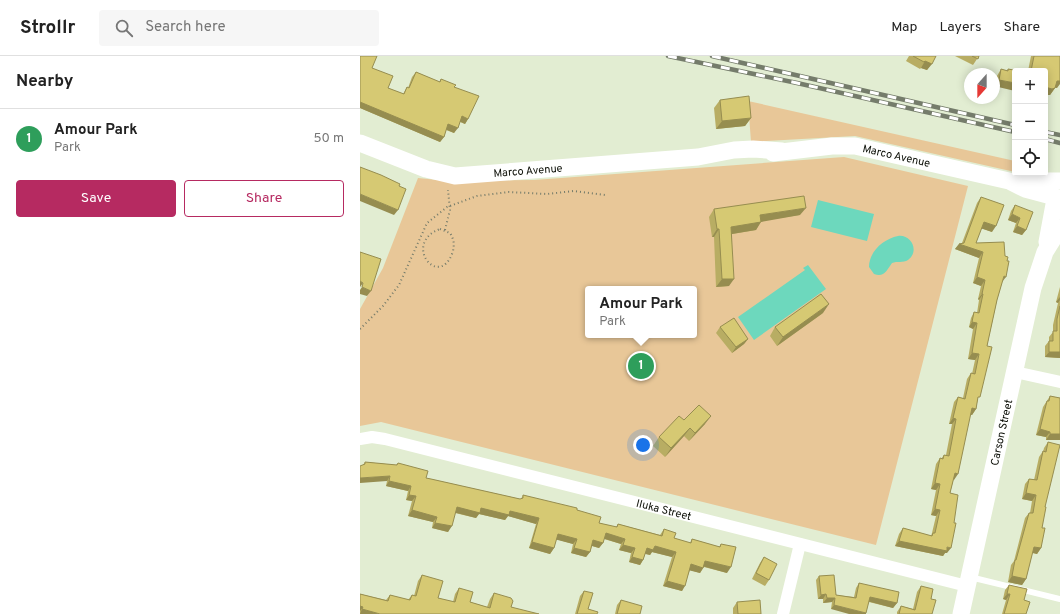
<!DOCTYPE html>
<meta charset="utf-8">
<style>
body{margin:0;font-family:Overpass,sans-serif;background:#f6f6f6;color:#222}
.controls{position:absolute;right:12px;top:12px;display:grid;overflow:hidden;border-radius:4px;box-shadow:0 2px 10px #0003}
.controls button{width:36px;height:36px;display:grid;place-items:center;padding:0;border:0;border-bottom:1px solid #e0e0e0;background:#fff;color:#222;font:20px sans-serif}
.compass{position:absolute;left:604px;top:12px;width:36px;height:36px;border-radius:50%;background:#fff;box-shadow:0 2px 10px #0003;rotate:201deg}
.you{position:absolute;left:283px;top:389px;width:14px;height:14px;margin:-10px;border:3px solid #fff;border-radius:50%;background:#1a73e8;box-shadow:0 0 0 6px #1a73e833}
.badge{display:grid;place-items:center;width:26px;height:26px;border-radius:50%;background:#b62a61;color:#fff;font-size:13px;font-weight:700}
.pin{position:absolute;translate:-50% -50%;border:2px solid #fff;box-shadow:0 1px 4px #0006}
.popup{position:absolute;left:225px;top:230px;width:112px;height:52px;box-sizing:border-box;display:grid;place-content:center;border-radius:4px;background:#fff;filter:drop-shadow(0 1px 3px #0005);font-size:13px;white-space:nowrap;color:#767676}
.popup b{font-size:15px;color:#222}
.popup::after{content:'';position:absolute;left:50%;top:100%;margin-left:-8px;border:8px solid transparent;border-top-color:#fff}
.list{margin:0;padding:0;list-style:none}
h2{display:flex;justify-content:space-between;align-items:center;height:52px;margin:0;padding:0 16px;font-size:17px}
h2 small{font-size:13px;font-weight:400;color:#767676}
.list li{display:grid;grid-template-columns:26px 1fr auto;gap:12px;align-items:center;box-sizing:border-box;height:60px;padding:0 16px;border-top:1px solid #e0e0e0}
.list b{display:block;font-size:15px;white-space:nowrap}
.list p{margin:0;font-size:13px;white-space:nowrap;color:#767676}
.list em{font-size:13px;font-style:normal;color:#767676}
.actions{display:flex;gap:8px;padding:12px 16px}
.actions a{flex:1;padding:9px 0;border:1px solid #b62a61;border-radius:4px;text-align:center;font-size:14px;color:#b62a61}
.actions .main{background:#b62a61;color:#fff}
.icon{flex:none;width:22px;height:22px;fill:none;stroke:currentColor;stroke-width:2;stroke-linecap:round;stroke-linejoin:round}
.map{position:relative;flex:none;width:700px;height:558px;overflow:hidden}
header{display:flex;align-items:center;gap:24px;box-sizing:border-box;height:56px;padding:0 20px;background:#fff;border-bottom:1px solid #e0e0e0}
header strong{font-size:19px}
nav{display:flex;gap:22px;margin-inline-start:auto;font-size:14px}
.search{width:280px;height:36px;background:#f6f6f6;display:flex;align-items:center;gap:10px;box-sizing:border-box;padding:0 14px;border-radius:4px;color:#767676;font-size:15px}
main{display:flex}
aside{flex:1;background:#fff}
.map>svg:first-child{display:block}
.green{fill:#e8c798;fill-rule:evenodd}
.water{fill:#6dd8bd}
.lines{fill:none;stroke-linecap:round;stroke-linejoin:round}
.path{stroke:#747b6a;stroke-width:2;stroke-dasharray:1 3;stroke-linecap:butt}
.lane{stroke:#fff;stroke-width:6}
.street{stroke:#fff;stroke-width:12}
.secondary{stroke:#fff;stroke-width:17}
.rail-casing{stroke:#757c6b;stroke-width:4.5}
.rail{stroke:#fff;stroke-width:3;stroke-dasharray:9;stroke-linecap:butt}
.wall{fill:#b8ad63}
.shaded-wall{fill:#968d50}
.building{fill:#d6c973;stroke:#968d50}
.labels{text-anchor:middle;stroke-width:4;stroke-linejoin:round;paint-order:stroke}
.street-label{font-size:11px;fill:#0a0d05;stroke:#fff}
</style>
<header>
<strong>Strollr</strong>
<div class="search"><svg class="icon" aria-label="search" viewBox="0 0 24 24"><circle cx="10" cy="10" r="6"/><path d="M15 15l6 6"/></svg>Search here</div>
<nav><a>Map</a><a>Layers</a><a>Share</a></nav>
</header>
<main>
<aside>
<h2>Nearby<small></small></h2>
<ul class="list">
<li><span class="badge" style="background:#2e9e5b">1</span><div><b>Amour Park</b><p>Park</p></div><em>50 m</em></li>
</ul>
<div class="actions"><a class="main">Save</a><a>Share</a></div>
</aside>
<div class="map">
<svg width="700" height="558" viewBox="0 0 700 558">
<rect width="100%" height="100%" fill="#e2edd2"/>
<path class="green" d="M388,45L655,105V116L495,80L391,86Z
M484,101L608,130L516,489L21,366L0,370V253L23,212L58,122L88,125L174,124ZM228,233H334V279H228Z"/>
<path class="water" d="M458,144L514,158L507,185L451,171Z
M538,180C551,178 560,195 548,204C543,207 537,205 532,207C527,214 524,222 514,218L509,211C509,196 523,183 538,180Z
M448,209L466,233L394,284L378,261L445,214L443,212Z"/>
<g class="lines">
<path class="path" d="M80,173L90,177C94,183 95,190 92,198C78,233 42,187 80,173Z
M85,174L90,154L88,134
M0,273L23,250L39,229L67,167L87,151L117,140L149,136L187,138L214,135L245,139"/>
<path class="lane" d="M610,521L700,543"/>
<g class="street">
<path d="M655,316L700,326"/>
<path id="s1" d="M0,383L12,381L25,383L607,530"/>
<path d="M423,558L440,488"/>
</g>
<g class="secondary">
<path id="s2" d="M0,87L66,113L95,120L338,101L374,94L393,93L422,95"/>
<path id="s3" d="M413,97L472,90H495L649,125L665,133L695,141"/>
<path d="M662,125H700"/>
<path d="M687,186L695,143"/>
<path id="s4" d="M601,558L673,232L685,196L700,172"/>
</g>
<defs>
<path id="rail" d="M308,0L437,27L655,76
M352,0L655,69
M685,76L700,79
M685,83L700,87"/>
</defs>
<use href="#rail" class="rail-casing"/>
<use href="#rail" class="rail"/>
</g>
<path class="wall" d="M0,0L12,12L28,32L43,38L47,31L48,32L52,21L56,16L79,26L81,23L94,31L108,63L105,68L100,66L94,77L86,74L84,81L80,86L0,52Z
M549,0H576L567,14L561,12L560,13L546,5Z
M595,0H619L613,9Z
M671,0H700L697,32H695L690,39H685V15H668Z
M641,13L647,15L648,13L659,15L634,30L637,20Z
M360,44L391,62L385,70L356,73L354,52Z
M621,141L632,176L621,172L616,187L642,226L637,244L627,290L616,353L612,359L610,358L590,437L587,497H585L583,500L535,490L539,478L543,472L571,480L572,477L576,460L571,459L576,434L571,433L576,408L580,402L581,403L584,399H586L592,368H589L594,346L598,341L603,342L607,323L611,317L612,318L615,304L608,303L613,273L609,271L611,262L614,256L617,257L619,244L618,243L621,230L613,227L619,202L595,193L599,188L602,187L617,147Z
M655,149L666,174L662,179L653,176L656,167L648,164L651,155Z
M354,153L440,159L401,165L396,174L372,178L369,230L356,231L354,181H352L349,161Z
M700,231V302L685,301V290L689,285V281L693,276V269L698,247L696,246Z
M463,257L417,290L410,280L415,271Z
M360,271L388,283L384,288L372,297L356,277Z
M690,340L700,342V384H686V381L676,379L683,351Z
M324,364L345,368L329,385L324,380L305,401L293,390L299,381Z
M688,386L685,451L682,472L681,492L677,498L672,497L666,523L662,529L648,526L651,509L654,505L665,462L669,457H670L672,445L662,443L665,428L669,423L674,424L679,401L683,395V396L684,392Z
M5,406L36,409L38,407L66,422L160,443H161L163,439L217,454L239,467L256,471L258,468L300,479L304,473L314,482L330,487L332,483L359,491L361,488L367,517L344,511L340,517L330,514L322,535L303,530L312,501L292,496L290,499L285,498L283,504L280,509L269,506L271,497L259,494L261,488L244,483L243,487L239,492L232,490L230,496L226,501L211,497L213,488L196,483L194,492L190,498L169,492L176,468L148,460L145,464L119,458L116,462L95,457L88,476L72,472L73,466L48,460L52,445L46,444L48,435L26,430L27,425L3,409Z
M404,501L409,524L405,530L392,523L400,507Z
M62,519L78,542L93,546L95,538L99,532L110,546L127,551L130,543L134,537L151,551L0,558V538L26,544L30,539L48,544L52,539L54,540L58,525Z
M459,520L476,539L494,541L496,532L499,527L537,547L533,552L509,546L471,553L472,546L463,547V543H458L456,524Z
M649,529L664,544L666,558H642L646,544L643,543L645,534Z
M561,530L571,543L572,558H537V556L541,550L553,553L557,536Z
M224,535L228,553L237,558H215L220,540Z
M261,544L280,558H255L257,549Z
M377,546L401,558H373V552Z"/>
<path class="shaded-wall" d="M565,5L572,8L567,14L561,12Z
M639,24L655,27V35L634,30Z
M697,25H700V28L697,32L692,31Z
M685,31L695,32L690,39H685Z
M0,46L84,81L80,86L0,52Z
M102,60L108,63L105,68L99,65Z
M391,62L385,70L356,73L362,65Z
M88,68L98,72L94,77L85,73Z
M0,138L38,154L34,159L0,145Z
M446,152L440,159L395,167L400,159Z
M652,158L660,162L656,167L648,164Z
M401,166L396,174L366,179L371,171Z
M624,166L636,170L632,176L620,172Z
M657,170L666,174L662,179L653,176Z
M357,173H359L354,181H352Z
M599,188L623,196L619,202L595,193Z
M644,220L646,221L642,226Z
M617,221L625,224L621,230L613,227Z
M362,223H374L369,230L356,231Z
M0,225L3,227L0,231Z
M2,231L11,235L7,240L0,238V234Z
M622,238H623L619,244L618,243Z
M700,241V244L698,247L696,246Z
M469,248L463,257L417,290L423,281Z
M612,266L617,267L613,273L609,271Z
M388,283L384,288L372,297L376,291Z
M689,296H700V302L685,301Z
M612,297L619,298L615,304L608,303Z
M612,352L616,353L612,359L608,358Z
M351,360L345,368L329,385L335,377Z
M593,362L596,363L592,368H589Z
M330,372L324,380L305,401L311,392Z
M680,373L690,376L686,381L676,379Z
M690,378H700V384H686Z
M595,417L598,418L594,424L591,423Z
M30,420L27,425L0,427V422Z
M29,425L51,430L48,435L26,430Z
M575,427L580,428L576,434L571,433Z
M666,437L676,439L672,445L662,443Z
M49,439L56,440L52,445L46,444Z
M97,451L121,452L150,455L179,462L176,468L148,460L145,464L119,458L116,462L93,456Z
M575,453L580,454L576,460L571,459Z
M52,454L77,461L73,466L48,460Z
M75,467L92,470L88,476L72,472Z
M246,477L265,483L261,488L242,482Z
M198,478L217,483L213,488L194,483Z
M233,484L243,487L239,492L229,489Z
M539,485L591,492L587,497H585L583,500L535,490Z
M172,486L194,492L190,498L169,492Z
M263,489L275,492L271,497L259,494Z
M295,490L316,496L312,501L292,496L290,499L283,497L287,492Z
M674,491L681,492L677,498L670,496Z
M214,492L230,496L226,501L211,497Z
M272,501L283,504L280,509L269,506Z
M345,505L371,511L367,517L342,510Z
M331,508L343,512L340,517L328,514Z
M652,520L666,523L662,529L648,526Z
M307,525L325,530L322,535L303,530Z
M466,538L463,543H458L461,539Z
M647,538H650L646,544L643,543Z
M510,541L537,547L533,552L507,545Z
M467,542H475L472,546L463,547Z
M474,549L506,557V558H489L471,553Z
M0,550L3,551L0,555Z
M2,553L20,558H0Z"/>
<path class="building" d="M0,0H17L12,12L33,20L28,32L44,38L47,31L49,32L56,16L80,26L81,23L96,29L94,31L119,40L108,63L102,60L98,72L88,68L84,81L0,46Z
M553,0H576L572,8L565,5L564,6Z
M612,0H619L618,3Z
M674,0H700V25H697L695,32L692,33L685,31V15H671Z
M641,13L648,15V13L659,15H655V27L639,24Z
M389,40L391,62L362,65L360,44Z
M0,111L21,119L40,128L39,130L46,133L38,154L0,138Z
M444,140L446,152L400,159L401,166L371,171L374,223H362L359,173H357L354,153Z
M621,141L644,149L636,170L624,166L616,187L644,186L645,200L648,201L647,205H649L646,221L644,220L637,244L627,290L632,291L620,341H618L616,353L612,352L598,418L595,417L590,437L598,439L594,467H596L591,492L587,491V495L539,485L543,472L572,480L573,477H575L580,454L575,453L580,428L575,427L580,402L583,403L584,399L589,400L596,363L593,362L598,341L605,343L611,317L615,318L619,298L612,297L617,267L612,266L614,256L619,257L623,238H622L625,224L617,221L623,196L599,188L604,187Z
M655,149L673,156L666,174L657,170L660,162L652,158Z
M0,196L21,203L11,235L2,231L3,227L0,225Z
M461,238L469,248L423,281L415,271Z
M700,250V296H689V285H693V275H697V263Z
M374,262L388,283L376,291L360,271Z
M690,340L700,342V378H690V376L680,373L687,345H689Z
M339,349L351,360L335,377L330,372L311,392L299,381L319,360L324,364Z
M688,386L700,389L685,451H686L682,472H685L681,492L674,491L666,523L652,520L655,504H656L669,457H673L676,439L666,437L669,423L677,424L683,395L686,396Z
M5,406L37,409L38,407L68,415L66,422L71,423L160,443L163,442V439L217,452V454L241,461L239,467L257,471L258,468L302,480L304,473L316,477L314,482L331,487L332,483L360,491L361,488L376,491L371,511L345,505L343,512L331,508L325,530L307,525L316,496L295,490L293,494L287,492L283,504L272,501L275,492L263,489L265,483L246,477L243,487L233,484L230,496L214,492L217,483L198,478L194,492L172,486L179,462L150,455L149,459L121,452L120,457L97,451L92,470L75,467L77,461L52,454L56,440L49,439L51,430L29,425L30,420L0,422V410L5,408Z
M404,501L417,508L409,524L396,517Z
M62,519L83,525L78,542L95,546L99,532L113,536L110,546L130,552L134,537L151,542L153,545L151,551L179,558H20L2,553L3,551L0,550V538L28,545L30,539L50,544L52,539L56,540Z
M474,519L476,539L496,542L499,527L539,536L537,547L510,541L506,557L474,549L475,542H467L466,538L461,539L459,520Z
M649,529L667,533L664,544L670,546L666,558H644L650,538H647Z
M561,530L573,533L571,543L576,544L572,558H539L541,550L555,554Z
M224,535L233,537L228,553L238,556L237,558H217Z
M261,544L282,550L280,558H257Z
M400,544L401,558H378L377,546Z"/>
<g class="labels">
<g class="street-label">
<text dy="4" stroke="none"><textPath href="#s3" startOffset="125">Marco Avenue</textPath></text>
<text dy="4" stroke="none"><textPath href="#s2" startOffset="174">Marco Avenue</textPath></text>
<text dy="4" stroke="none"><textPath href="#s4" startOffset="186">Carson Street</textPath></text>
<text dy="4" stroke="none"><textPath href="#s1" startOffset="313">Iluka Street</textPath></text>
</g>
</g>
</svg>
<div class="controls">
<button>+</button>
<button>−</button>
<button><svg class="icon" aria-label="locate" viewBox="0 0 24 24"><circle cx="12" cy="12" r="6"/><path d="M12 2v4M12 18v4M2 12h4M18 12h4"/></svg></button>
</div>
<svg class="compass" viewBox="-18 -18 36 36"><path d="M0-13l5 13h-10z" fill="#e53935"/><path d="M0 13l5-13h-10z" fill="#767676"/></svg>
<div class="you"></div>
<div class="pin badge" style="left:281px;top:310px;background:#2e9e5b">1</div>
<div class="popup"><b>Amour Park</b>Park</div>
</div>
</main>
